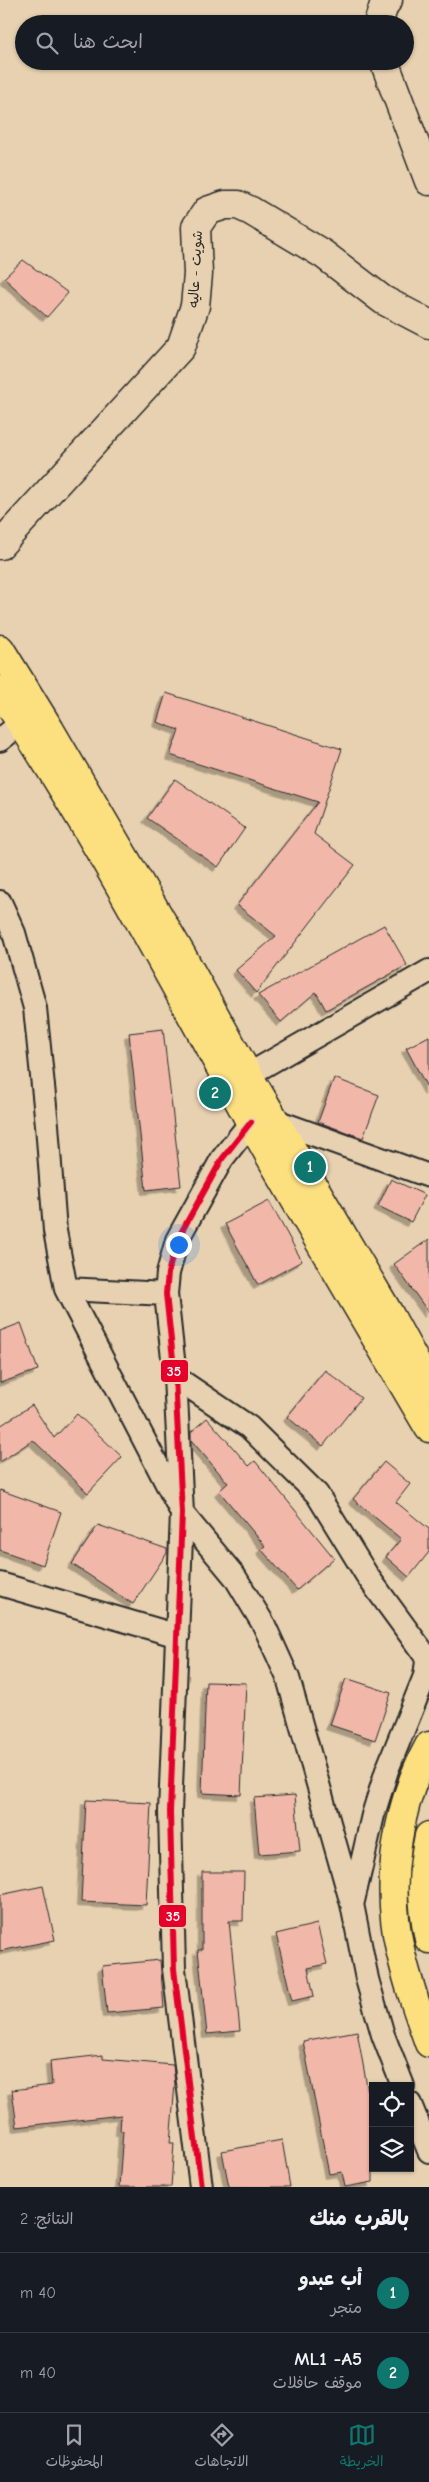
<!DOCTYPE html>
<html lang="ar">
<meta charset="utf-8">
<style>
body{margin:0;font-family:"Comic Neue","Playpen Sans Arabic",sans-serif;background:#20242c;color:#f1f3f6;direction:rtl}
.controls{position:absolute;right:15px;bottom:15px;display:grid;overflow:hidden;border-radius:0px;box-shadow:0 1px 4px #0004}
.controls button{width:45px;height:45px;display:grid;place-items:center;padding:0;border:0;border-bottom:1px solid #363941;background:#171b24;color:#f1f3f6;font:25px sans-serif}
.you{position:absolute;left:178px;top:1244px;width:18px;height:18px;margin:-12px;border:4px solid #fff;border-radius:50%;background:#1a73e8;box-shadow:0 0 0 8px #1a73e833}
.badge{display:grid;place-items:center;width:32px;height:32px;border-radius:50%;background:#0f766e;color:#fff;font-size:16px;font-weight:700}
.pin{position:absolute;translate:-50% -50%;border:2px solid #fff;box-shadow:0 1px 5px #0006}
.list{margin:0;padding:0;list-style:none}
h2{display:flex;justify-content:space-between;align-items:center;height:65px;margin:0;padding:0 20px;font-size:21px}
h2 small{font-size:16px;font-weight:400;color:#9ea1a6}
.list li{display:grid;grid-template-columns:32px 1fr auto;gap:15px;align-items:center;box-sizing:border-box;height:80px;padding:0 20px;border-top:1px solid #363941}
.list b{display:block;font-size:19px;white-space:nowrap}
.list p{margin:0;font-size:16px;white-space:nowrap;color:#9ea1a6}
.list em{font-size:16px;font-style:normal;color:#9ea1a6}
.icon{flex:none;width:28px;height:28px;fill:none;stroke:currentColor;stroke-width:2;stroke-linecap:round;stroke-linejoin:round}
.map{position:relative;flex:none;width:429px;height:2187px;overflow:hidden;direction:ltr}
.search{position:absolute;background:#171b24;box-shadow:0 1px 4px #0004;left:15px;right:15px;top:15px;height:55px;display:flex;align-items:center;gap:12px;box-sizing:border-box;padding:0 18px;border-radius:28px;color:#9ea1a6;font-size:19px}
.sheet{height:225px;background:#171b24}
nav{display:flex;justify-content:space-around;align-items:center;box-sizing:border-box;height:70px;border-top:1px solid #363941;background:#171b24;font-size:14px;color:#9ea1a6}
nav a{display:grid;justify-items:center;gap:2px}
nav .on{color:#0f766e}
.map>svg:first-child{display:block}
.building{fill:#f1b8aa;stroke:#2b2b2b;filter:url(#shadow)}
.lines{fill:none;stroke-linecap:round;stroke-linejoin:round}
.minor-casing{stroke:#2b2b2b;stroke-width:26}
.tertiary-casing{stroke:#2b2b2b;stroke-width:31}
.motorway-casing{stroke:#2b2b2b;stroke-width:31}
.minor{stroke:#e7d1b0;stroke-width:22}
.tertiary{stroke:#e7d1b0;stroke-width:28}
.motorway{stroke:#fce080;stroke-width:28}
.bus-1-casing{stroke:#e7d1b0;stroke-width:10}
.bus-1{stroke:#e4002b;stroke-width:6}
.labels{text-anchor:middle;stroke-width:5;stroke-linejoin:round;paint-order:stroke}
.street-label{font-size:14px;fill:#2b2b2b;stroke:#e7d1b0}
.line-badge{stroke:#e7d1b0;stroke-width:2}
.badge-label{font-size:14px;text-anchor:middle;font-weight:bold;fill:#fff}
</style>
<div class="map">
<svg width="429" height="2187" viewBox="0 0 429 2187">
<defs>
<filter id="shadow"><feDropShadow dx="-4.5" dy="4.5" stdDeviation="0" flood-color="#0004"/></filter>
</defs>
<rect width="100%" height="100%" fill="#e7d1b0"/>
<filter id="ink" filterUnits="userSpaceOnUse"><feTurbulence type="fractalNoise" baseFrequency=".02" numOctaves="2"/><feDisplacementMap in="SourceGraphic" scale="10" xChannelSelector="R" yChannelSelector="G"/><feConvolveMatrix kernelMatrix="1 2 1 2 8 2 1 2 1" color-interpolation-filters="sRGB"/></filter>
<g filter="url(#ink)">
<path class="building" d="M23,260L68,293L47,317L4,278Z
M166,693L342,749L314,834L355,865L256,993L236,970L276,936L237,905L318,802L170,755L179,730L157,722Z
M175,779L245,828L218,867L147,818Z
M384,925L407,965L326,1010L316,992L281,1022L258,995Z
M163,1029L181,1186L146,1190L129,1033Z
M429,1036V1091L406,1048Z
M334,1078L379,1095L363,1138L318,1122Z
M391,1179L425,1195L411,1222L378,1206Z
M269,1201L302,1261L258,1285L225,1224Z
M429,1239V1313L394,1264Z
M21,1323L38,1370L0,1383V1331Z
M325,1370L361,1398L323,1446L287,1417Z
M32,1405L54,1438L77,1414L122,1457L88,1493L33,1440L0,1462V1426Z
M207,1418L249,1466L255,1461L334,1558L297,1590L261,1549L265,1546L219,1491L228,1483L191,1440V1432Z
M384,1462L410,1484L396,1502L429,1529V1552L409,1577L386,1557L401,1539L353,1499Z
M0,1490L61,1512L43,1565L0,1550Z
M98,1525L167,1549V1553L133,1604L72,1564Z
M346,1678L391,1693L375,1740L330,1725Z
M206,1682L246,1683L241,1795L202,1793Z
M295,1795L300,1851L259,1854L254,1798Z
M86,1800L151,1803L146,1905L81,1902Z
M202,1872H244L243,1921H229L240,2031L207,2034L198,1950H202Z
M43,1886L55,1940L0,1951V1895Z
M317,1924L327,1964L308,1968L314,1996L292,2001L276,1934Z
M160,1960L164,2008L107,2013L102,1966Z
M357,2031L373,2120V2182L345,2187L342,2172L329,2174L303,2041Z
M103,2055V2059L173,2065L175,2084L170,2143H174L171,2187H119L123,2131H120L121,2115L17,2127L12,2090L52,2085L50,2061Z
M282,2140L290,2187H229L222,2151Z"/>
<g class="lines">
<defs>
<path id="minor" d="M0,740L21,723
M0,902L14,933L35,1008L47,1125L55,1231L66,1289L182,1513L235,1577L264,1625L288,1678L352,1904L367,1979L383,2035L403,2086
M248,1075L429,971
M276,1121L429,1176
M66,1289L166,1294
M175,1377L249,1427L317,1494L368,1577L425,1655L427,1661L425,1676L387,1770L373,1815L353,1901
M0,1584L178,1636
M410,2104L429,2151
M201,2187L174,1969L170,1812L182,1513L175,1377L166,1294L168,1273L177,1240L222,1159L251,1122"/>
<path id="tertiary" d="M378,24L384,5L388,0
M384,61L429,181
M0,545L181,347L195,306L198,274L196,227L207,211L225,205H238L251,211L323,254L383,300L429,324"/>
<path id="motorway" d="M0,649L50,730L181,954L248,1075L388,1312L429,1387
M0,691C93,828 169,976 250,1121C308,1224 369,1326 429,1428
M429,1746C397,1805 385,1883 400,1949C407,1981 418,2012 429,2043
M429,1836C421,1873 421,1901 429,1939"/>
</defs>
<use href="#minor" class="minor-casing"/>
<use href="#tertiary" class="tertiary-casing"/>
<use href="#motorway" class="motorway-casing"/>
<use href="#minor" class="minor"/>
<use href="#tertiary" class="tertiary"/>
<use href="#motorway" class="motorway"/>
<defs>
<path id="bus-1" d="M201,2187L174,1969L170,1812L182,1513L175,1377L166,1294L168,1273L177,1240L222,1159L251,1122"/>
</defs>
<use href="#bus-1" class="bus-1-casing"/>
<use href="#bus-1" class="bus-1"/>
</g>
</g>
<g class="labels">
<g class="street-label">
<text transform="translate(195 269) rotate(-87)" y="5">شويت - عاليه</text>
</g>
</g>
<g class="line-badge">
<rect x="160" y="1359" width="29" height="24" rx="5" fill="#e4002b"/>
<rect x="158" y="1904" width="29" height="24" rx="5" fill="#e4002b"/>
</g>
<g class="badge-label">
<text x="174" y="1376">35</text>
<text x="173" y="1921">35</text>
</g>
</svg>
<div class="controls">
<button><svg class="icon" aria-label="locate" viewBox="0 0 24 24"><circle cx="12" cy="12" r="6"/><path d="M12 2v4M12 18v4M2 12h4M18 12h4"/></svg></button>
<button><svg class="icon" aria-label="layers" viewBox="0 0 24 24"><path d="M12 4l9 5-9 5-9-5zM3 14l9 5 9-5"/></svg></button>
</div>
<div class="you"></div>
<div class="pin badge" style="left:310px;top:1167px">1</div>
<div class="pin badge" style="left:215px;top:1093px">2</div>
<div class="search"><svg class="icon" aria-label="search" viewBox="0 0 24 24"><circle cx="10" cy="10" r="6"/><path d="M15 15l6 6"/></svg>ابحث هنا</div>
</div>
<section class="sheet">
<h2>بالقرب منك<small>النتائج: 2</small></h2>
<ul class="list">
<li><span class="badge">1</span><div><b>أب عبدو</b><p>متجر</p></div><em>40 m</em></li>
<li><span class="badge">2</span><div><b>ML1 -A5</b><p>موقف حافلات</p></div><em>40 m</em></li>
</ul>
</section>
<nav>
<a class="on"><svg class="icon" aria-label="map" viewBox="0 0 24 24"><path d="M3 6l6-2 6 2 6-2v14l-6 2-6-2-6 2zM9 4v14M15 6v14"/></svg>الخريطة</a>
<a><svg class="icon" aria-label="directions" viewBox="0 0 24 24"><path d="M12 3l9 9-9 9-9-9zM9 14v-3h6M13 9l2 2-2 2"/></svg>الاتجاهات</a>
<a><svg class="icon" aria-label="saved" viewBox="0 0 24 24"><path d="M7 4h10v16l-5-4-5 4z"/></svg>المحفوظات</a>
</nav>
